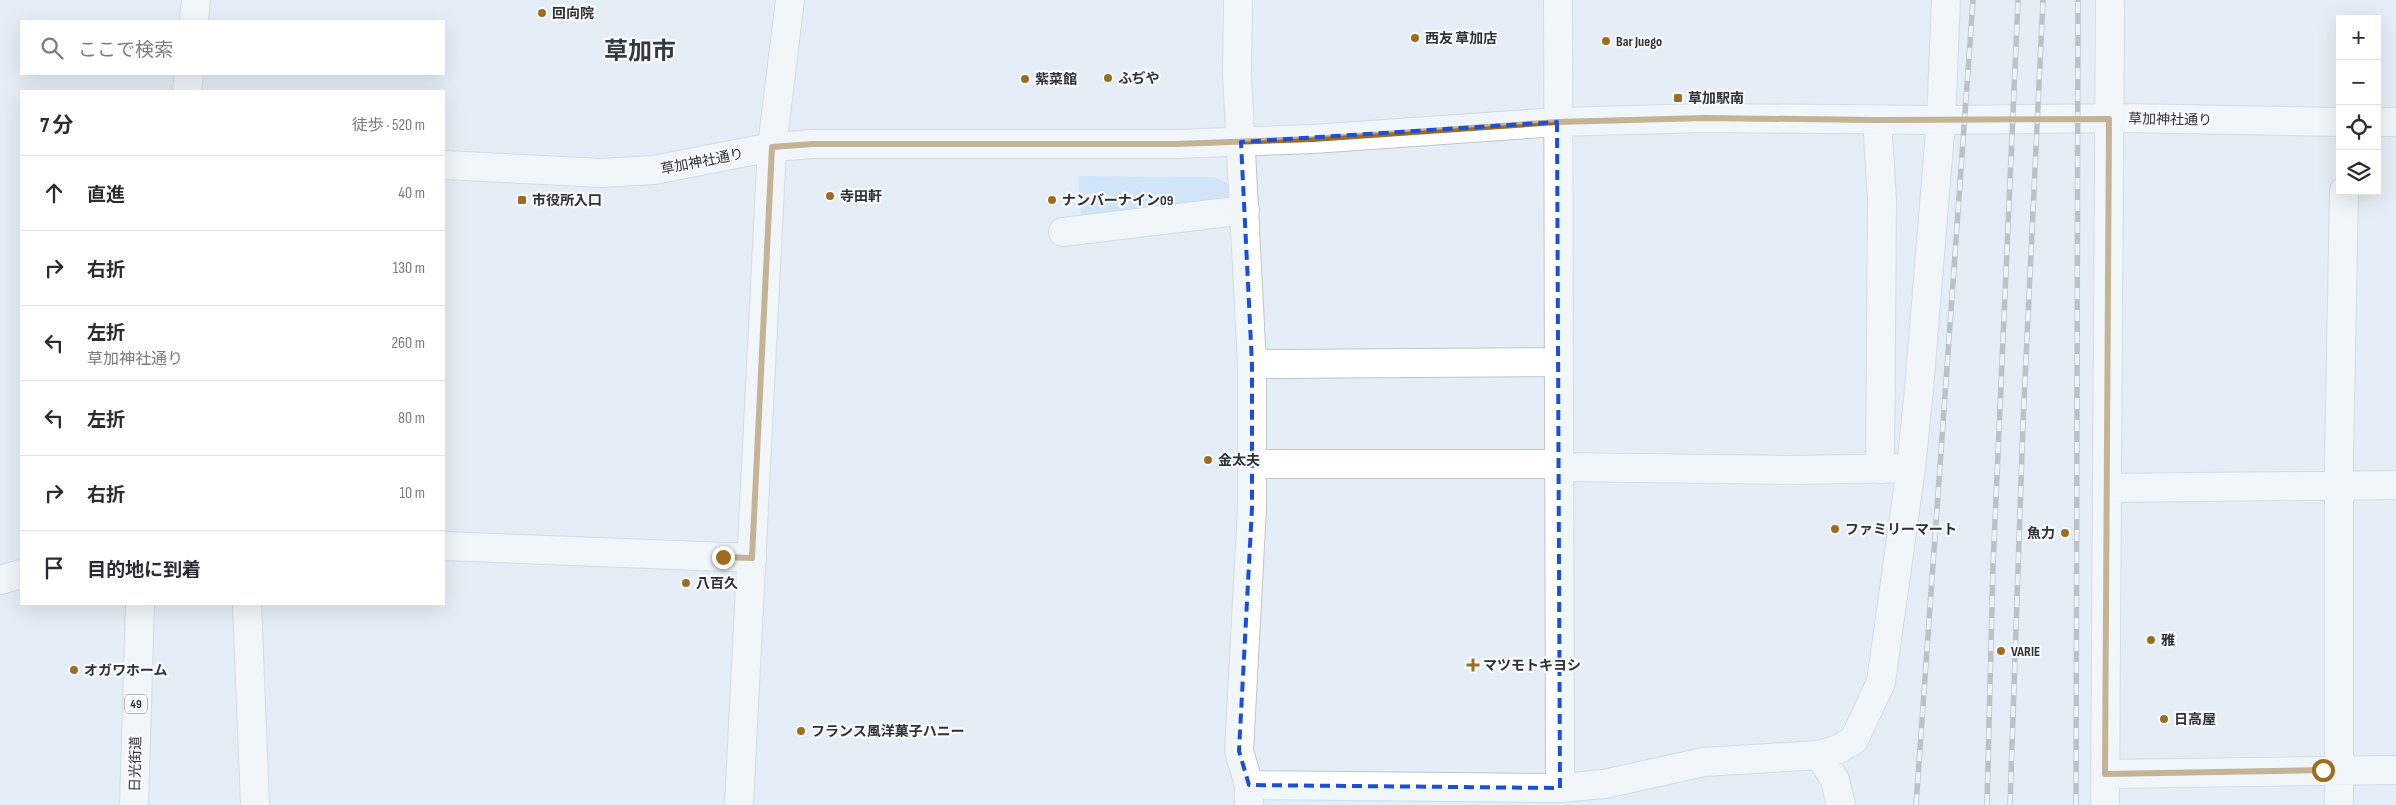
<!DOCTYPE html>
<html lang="ja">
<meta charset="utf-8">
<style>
body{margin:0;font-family:"Sofia Sans Condensed","Noto Sans JP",sans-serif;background:#f7f7f7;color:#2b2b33}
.controls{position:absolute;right:15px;top:15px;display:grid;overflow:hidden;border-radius:0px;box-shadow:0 5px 20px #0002}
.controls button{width:45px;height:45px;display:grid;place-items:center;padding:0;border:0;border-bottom:1px solid #e1e1e2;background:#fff;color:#2b2b33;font:25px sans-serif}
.stop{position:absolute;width:15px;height:15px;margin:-11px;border:4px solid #9d6c20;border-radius:50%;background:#fff}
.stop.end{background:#9d6c20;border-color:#fff;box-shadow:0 1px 5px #0008}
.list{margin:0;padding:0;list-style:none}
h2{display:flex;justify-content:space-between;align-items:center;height:65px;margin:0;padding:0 20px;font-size:21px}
h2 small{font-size:16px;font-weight:400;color:#7c7c81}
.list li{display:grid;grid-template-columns:32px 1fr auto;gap:15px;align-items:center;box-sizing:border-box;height:75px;padding:0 20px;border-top:1px solid #e1e1e2}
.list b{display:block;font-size:19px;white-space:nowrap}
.list p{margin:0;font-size:16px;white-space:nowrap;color:#7c7c81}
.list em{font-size:16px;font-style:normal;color:#7c7c81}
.icon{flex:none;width:28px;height:28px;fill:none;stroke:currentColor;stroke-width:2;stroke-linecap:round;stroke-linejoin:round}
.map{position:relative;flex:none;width:2396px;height:805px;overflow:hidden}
.search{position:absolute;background:#fff;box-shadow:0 5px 20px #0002;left:20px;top:20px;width:425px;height:55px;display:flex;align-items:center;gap:12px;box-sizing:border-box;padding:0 18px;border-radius:0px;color:#7c7c81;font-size:19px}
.panel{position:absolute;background:#fff;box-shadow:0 5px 20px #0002;left:20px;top:90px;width:425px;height:515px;border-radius:0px}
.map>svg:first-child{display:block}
.green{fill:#b7daf9}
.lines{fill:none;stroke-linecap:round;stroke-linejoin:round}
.minor-casing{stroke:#bdc5cd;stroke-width:30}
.major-casing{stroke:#bdc5cd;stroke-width:30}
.minor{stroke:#fff;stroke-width:28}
.major{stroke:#fff;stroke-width:28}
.rail-casing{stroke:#888f94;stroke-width:5.5}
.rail{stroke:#f7fafe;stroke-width:4;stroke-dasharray:11;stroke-linecap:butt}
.route{stroke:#9d6c20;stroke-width:6}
.marked{fill:none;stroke:#1d4ed8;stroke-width:4;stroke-dasharray:10 6;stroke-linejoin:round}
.poi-dot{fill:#9d6c20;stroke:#f7fafe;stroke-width:2}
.labels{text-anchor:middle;stroke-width:4.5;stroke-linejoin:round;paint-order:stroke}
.shield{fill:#f7fafe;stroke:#6a6e71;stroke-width:1}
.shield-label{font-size:12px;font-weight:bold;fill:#2e3235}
.poi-label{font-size:14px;font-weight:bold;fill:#2e3235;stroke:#f7fafe;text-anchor:start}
.street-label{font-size:14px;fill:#2e3235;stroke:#f7fafe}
.town-label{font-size:24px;font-weight:bold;fill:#333a40;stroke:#f7fafe}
</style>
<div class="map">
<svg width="2396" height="805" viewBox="0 0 2396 805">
<rect width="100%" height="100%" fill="#e5eef6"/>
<path class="green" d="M1078,176L1215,177L1230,185L1229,204L1081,220Z"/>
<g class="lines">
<defs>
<path id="minor" d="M1238,0L1237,74L1252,364V508L1239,751L1249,785V805
M1558,0L1560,788
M1877,120L1882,199L1880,469
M2377,122H2396
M444,165L602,173L654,170L772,147L813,144H1175L1313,139L1557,122L1704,118L1941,120L2123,118L2340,122
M1063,232L1245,210
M1252,364L1558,362
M1252,464H1559
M1559,467L1790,470L1911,468
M2107,488L2396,485
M444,546L752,558
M0,580L21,574
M247,604L255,805
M1819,755L1839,749L1854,740L1881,682L1911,468L1919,389L1941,120L1946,0
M2105,774L2396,770
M1249,785L1560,788L1604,784L1704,762L1819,755L1835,780L1841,805
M739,805L772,147L790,0
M2105,805L2110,0
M2339,805V459L2344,191"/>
<path id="major" d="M194,21L196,0
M187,91L189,74
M134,805L140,604"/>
</defs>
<use href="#minor" class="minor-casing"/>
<use href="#major" class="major-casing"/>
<use href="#minor" class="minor"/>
<use href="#major" class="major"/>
<defs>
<path id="rail" d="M1916,805L1973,0
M1987,805L1993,566L2018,0
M2010,805L2023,423L2043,0
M2076,805L2078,0"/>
</defs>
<use href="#rail" class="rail-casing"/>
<use href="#rail" class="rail"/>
</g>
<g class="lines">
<path class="route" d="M723,557L752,558L772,147L813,144H1175L1313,139L1557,122L1704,118L1877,120L2109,119L2105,774L2323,770"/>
</g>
<path d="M0 0H2396V805H0ZM1557,122L1560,788L1249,785L1239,751L1252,508V364L1241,142Z" fill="#e5eef6" fill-opacity=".55" fill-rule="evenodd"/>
<path class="marked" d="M1557,122L1560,788L1249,785L1239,751L1252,508V364L1241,142Z"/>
<g class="poi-dot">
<circle cx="542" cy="13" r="5"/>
<circle cx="1415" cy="38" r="5"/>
<circle cx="1606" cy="41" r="5"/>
<circle cx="1108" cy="78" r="5"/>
<circle cx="1025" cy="79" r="5"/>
<rect x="1673" y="93" width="10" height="10" rx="2.5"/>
<circle cx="830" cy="196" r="5"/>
<rect x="517" y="195" width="10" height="10" rx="2.5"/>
<circle cx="1052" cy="200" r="5"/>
<circle cx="1208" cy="460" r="5"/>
<circle cx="1835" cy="529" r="5"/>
<circle cx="2065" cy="533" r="5"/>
<circle cx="686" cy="583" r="5"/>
<circle cx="2151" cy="640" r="5"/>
<circle cx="2001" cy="651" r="5"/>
<path d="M1470.5 657.5h5v5h5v5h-5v5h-5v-5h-5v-5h5z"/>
<circle cx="74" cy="670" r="5"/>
<circle cx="2164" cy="719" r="5"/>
<circle cx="801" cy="731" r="5"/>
</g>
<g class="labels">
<rect class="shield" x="125" y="694.5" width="22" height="19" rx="4"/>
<g class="shield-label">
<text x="136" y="708">49</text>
</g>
<g class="poi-label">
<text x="552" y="18">回向院</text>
<text x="1425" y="43">西友 草加店</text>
<text x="1616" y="46">Bar Juego</text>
<text x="1118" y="83">ふぢや</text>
<text x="1035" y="84">紫菜館</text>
<text x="1688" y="103">草加駅南</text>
<text x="840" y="201">寺田軒</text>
<text x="532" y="205">市役所入口</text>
<text x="1062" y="205">ナンバーナイン09</text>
<text x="1218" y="465">金太夫</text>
<text x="1845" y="534">ファミリーマート</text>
<text x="2055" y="538" text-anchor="end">魚力</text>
<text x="696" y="588">八百久</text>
<text x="2161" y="645">雅</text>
<text x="2011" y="656">VARIE</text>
<text x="1483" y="670">マツモトキヨシ</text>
<text x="84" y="675">オガワホーム</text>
<text x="2174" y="724">日高屋</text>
<text x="811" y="736">フランス風洋菓子ハニー</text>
</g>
<g class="street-label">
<text transform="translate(2170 119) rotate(1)" y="5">草加神社通り</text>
<text transform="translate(702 161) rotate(-11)" y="5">草加神社通り</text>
<text transform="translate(135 764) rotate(-89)" y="5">日光街道</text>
</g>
<g class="town-label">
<text x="640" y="59">草加市</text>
</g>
</g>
</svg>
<div class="controls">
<button>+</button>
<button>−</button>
<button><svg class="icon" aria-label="locate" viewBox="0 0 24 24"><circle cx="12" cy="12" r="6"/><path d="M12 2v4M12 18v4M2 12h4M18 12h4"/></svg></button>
<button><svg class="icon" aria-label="layers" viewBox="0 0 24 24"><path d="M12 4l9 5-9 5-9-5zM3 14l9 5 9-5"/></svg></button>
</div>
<div class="stop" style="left:2323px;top:770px"></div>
<div class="stop end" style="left:723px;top:557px"></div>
<div class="search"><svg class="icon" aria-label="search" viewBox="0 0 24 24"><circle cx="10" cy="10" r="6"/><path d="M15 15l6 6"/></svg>ここで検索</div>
<section class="panel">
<h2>7 分<small>徒歩 · 520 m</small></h2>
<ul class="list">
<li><svg class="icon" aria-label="ahead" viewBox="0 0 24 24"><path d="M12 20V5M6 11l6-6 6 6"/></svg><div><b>直進</b></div><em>40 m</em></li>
<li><svg class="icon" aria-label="right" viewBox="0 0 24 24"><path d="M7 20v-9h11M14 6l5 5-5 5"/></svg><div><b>右折</b></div><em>130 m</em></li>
<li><svg class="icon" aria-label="left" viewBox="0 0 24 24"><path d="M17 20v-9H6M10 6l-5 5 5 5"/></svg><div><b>左折</b><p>草加神社通り</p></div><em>260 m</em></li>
<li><svg class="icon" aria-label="left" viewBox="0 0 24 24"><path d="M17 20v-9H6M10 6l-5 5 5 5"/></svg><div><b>左折</b></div><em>80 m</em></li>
<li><svg class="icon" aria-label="right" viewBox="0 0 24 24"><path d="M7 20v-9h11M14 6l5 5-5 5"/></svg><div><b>右折</b></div><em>10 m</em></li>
<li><svg class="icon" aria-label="arrive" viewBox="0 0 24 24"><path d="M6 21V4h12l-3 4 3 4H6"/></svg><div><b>目的地に到着</b></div></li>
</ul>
</section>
</div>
